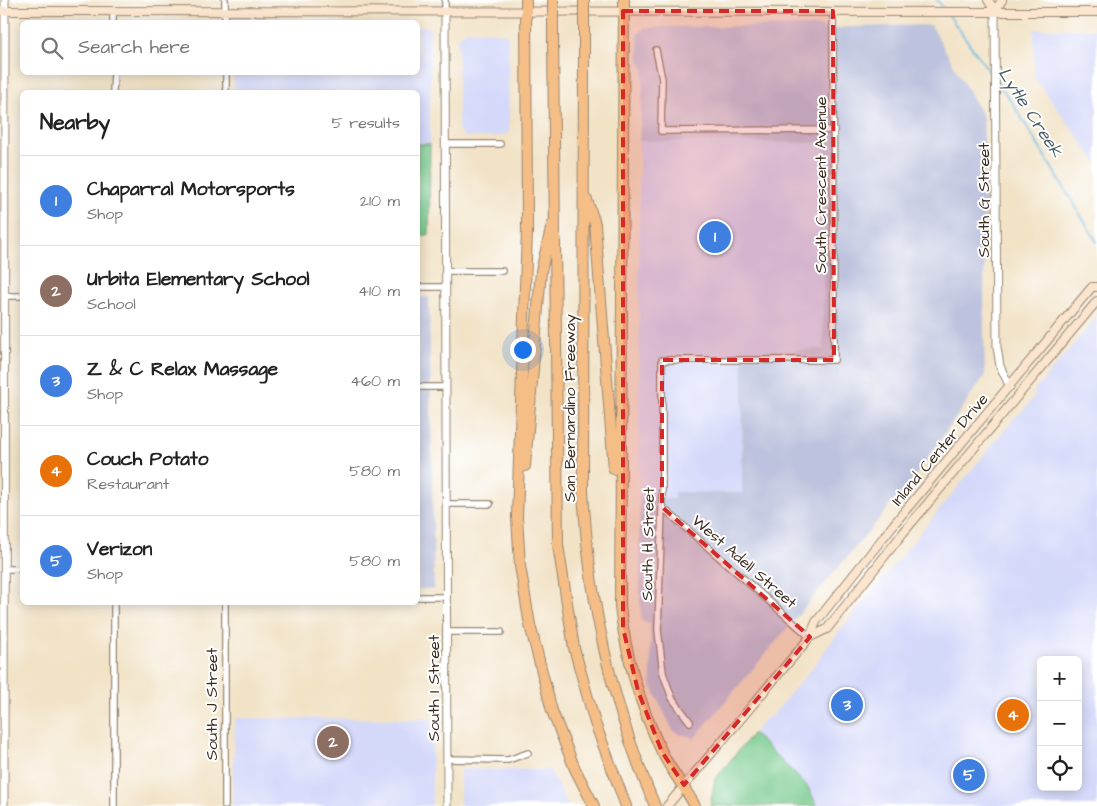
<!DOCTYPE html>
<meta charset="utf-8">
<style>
body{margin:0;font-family:"Architects Daughter",sans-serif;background:#f6f6f6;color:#222}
.controls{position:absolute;right:15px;bottom:15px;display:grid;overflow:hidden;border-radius:8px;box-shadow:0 2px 12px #0003}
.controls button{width:45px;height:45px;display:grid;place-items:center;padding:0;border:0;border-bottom:1px solid #e0e0e0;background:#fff;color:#222;font:25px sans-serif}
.you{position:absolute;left:522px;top:349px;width:18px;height:18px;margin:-12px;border:4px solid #fff;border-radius:50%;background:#1a73e8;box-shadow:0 0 0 8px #1a73e833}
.badge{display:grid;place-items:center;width:32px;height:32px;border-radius:50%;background:#d1495b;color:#fff;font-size:16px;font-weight:700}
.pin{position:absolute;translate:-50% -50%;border:2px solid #fff;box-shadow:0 1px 5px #0006}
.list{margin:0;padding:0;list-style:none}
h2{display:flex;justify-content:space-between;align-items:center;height:65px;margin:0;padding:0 20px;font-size:21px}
h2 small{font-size:16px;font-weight:400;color:#767676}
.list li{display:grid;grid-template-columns:32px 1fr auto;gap:15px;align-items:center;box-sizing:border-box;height:90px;padding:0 20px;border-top:1px solid #e0e0e0}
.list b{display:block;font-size:19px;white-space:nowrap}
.list p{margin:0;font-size:16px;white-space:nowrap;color:#767676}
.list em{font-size:16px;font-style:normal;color:#767676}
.icon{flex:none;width:28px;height:28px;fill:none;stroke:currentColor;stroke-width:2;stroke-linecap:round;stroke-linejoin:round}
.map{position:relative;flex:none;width:1097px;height:806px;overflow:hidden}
.search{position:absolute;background:#fff;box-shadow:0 2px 12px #0003;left:20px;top:20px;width:400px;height:55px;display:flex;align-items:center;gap:12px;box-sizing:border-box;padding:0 18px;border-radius:8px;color:#767676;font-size:19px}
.panel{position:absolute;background:#fff;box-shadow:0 2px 12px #0003;left:20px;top:90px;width:400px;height:515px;border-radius:8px}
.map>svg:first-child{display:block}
.built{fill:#d4d8f9;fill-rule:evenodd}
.industrial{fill:#bdc3de}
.green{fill:#74c98c;stroke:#587a55}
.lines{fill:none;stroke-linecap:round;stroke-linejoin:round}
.stream{stroke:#61b6dd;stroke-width:2}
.minor-casing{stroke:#968672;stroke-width:8}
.tertiary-casing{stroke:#968672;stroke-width:9}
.secondary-casing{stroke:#968672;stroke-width:10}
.motorway-casing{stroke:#968672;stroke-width:12}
.minor{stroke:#fff;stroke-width:5.5}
.tertiary{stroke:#fff;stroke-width:7}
.secondary{stroke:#fbe5cf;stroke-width:8}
.motorway{stroke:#f6be87;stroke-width:10}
.motorway-bridge-casing{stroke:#968672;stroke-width:12;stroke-linecap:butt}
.motorway-bridge{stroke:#f6be87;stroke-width:10}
.marked{fill:#d62828;fill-opacity:0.2;stroke:#d62828;stroke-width:4;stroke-dasharray:10 6;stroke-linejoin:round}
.labels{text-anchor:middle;stroke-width:4;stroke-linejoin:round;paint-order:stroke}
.street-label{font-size:16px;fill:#3b2a1e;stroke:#fff}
.water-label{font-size:18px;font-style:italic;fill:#485b61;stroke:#fff}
</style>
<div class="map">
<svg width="1097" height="806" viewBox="0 0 1097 806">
<rect width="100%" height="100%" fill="#fff"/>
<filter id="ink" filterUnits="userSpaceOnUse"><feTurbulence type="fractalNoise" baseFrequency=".02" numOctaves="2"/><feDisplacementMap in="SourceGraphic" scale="10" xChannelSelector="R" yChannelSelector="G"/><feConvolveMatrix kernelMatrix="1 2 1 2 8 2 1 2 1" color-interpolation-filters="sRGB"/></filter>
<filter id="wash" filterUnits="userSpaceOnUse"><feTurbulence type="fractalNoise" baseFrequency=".0096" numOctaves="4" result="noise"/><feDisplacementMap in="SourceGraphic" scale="20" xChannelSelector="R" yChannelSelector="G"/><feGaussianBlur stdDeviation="1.12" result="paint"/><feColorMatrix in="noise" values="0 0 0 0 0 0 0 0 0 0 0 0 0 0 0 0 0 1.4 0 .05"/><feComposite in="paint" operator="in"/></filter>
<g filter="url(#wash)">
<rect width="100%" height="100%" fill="#f2e3c7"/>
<path class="built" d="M418,26H426L430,29V144H418V92H234V73L418,72Z
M1034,29H1097V163L1034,77Z
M466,30L489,31L508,35L509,133L495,137H465L458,130V38Z
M639,141L824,142L823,349L743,351L742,493L675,492L674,499L639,498Z
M1097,317V806H817L808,787L753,733L766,718L772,716L820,658L837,634L1017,415L1021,413L1035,395L1034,391ZM1041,660H1078V787H1041Z
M235,718L432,719V806H232Z
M460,769L550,770L568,806H460Z"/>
<path class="industrial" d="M931,25L983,117L985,155L984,330L985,375L916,475L693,740L690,736L682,735L673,731L651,685L650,622H642L640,603L639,498L674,499V492L742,493L743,351L823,349L824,143L639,141L644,70L639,60L638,34L644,28L670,27L820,26L827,30L846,27Z
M418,297H429L434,589H418Z"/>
<path class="green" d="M418,144H430L429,235H418Z
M753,733L808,787L817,806H710L715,779Z"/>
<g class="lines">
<path class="stream" d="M937,0L945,10
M948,14L993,77
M998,83L1013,104L1097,242"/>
</g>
</g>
<g filter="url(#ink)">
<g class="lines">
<defs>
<path id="minor" d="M225,0V22
M445,0V12
M113,11V22
M656,50L662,79L661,131L834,130
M226,72V92
M113,92L114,72
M445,144H500
M446,271H502
M418,287H446
M5,296H22
M418,387H446
M446,504H490
M662,507L810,637
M4,569H22
M418,597H446
M446,632H501
M690,722L672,698L663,673L658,630L662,507V360H834L833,11
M447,759L508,760L528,753
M114,806V602
M225,806V602"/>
<path id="tertiary" d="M995,11L997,347L1000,366L1010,387
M445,12L447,806
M4,806L5,0"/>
<path id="secondary" d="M988,0L995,11
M0,11L1097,12
M995,11L1002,0
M810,637L827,629L903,533L1097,301
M667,806L810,637L816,622L894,524L1076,306L1092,287H1097"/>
<path id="motorway" d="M526,0L527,231L517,517L520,566L530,625L552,711L575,769L594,806
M624,0L620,607C626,656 640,705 661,750C670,770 685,787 695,806
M584,33L583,491C589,604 611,703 655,806
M553,35L558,545L574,648L595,723L626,806
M587,200L595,224L614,469
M525,466L541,271L552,225"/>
</defs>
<use href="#minor" class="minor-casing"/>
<use href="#tertiary" class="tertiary-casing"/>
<use href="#secondary" class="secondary-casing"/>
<use href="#motorway" class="motorway-casing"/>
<use href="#minor" class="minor"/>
<use href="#tertiary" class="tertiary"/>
<use href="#secondary" class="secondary"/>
<use href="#motorway" class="motorway"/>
<defs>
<path id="motorway-bridge" d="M553,0V35
M584,0V33"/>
</defs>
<use href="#motorway-bridge" class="motorway-bridge-casing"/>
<use href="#motorway-bridge" class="motorway-bridge"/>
</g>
</g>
<path class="marked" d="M623,11H833L834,360H662V507L810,637L684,785L662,752L638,691L623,628Z"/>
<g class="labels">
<g class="street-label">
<text transform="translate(820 185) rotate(-90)" y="6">South Crescent Avenue</text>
<text transform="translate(983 200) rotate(-90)" y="6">South G Street</text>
<text transform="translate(569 408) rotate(-90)" y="6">San Bernardino Freeway</text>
<text transform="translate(939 449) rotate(-50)" y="6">Inland Center Drive</text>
<text transform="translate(647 544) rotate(-89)" y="6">South H Street</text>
<text transform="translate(745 561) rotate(41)" y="6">West Adell Street</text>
<text transform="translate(433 688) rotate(-90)" y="6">South I Street</text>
<text transform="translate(211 704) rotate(-90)" y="6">South J Street</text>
</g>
<g class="water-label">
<text transform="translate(1031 112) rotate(57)" y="6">Lytle Creek</text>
</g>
</g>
</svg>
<div class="controls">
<button>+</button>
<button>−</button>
<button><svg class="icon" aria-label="locate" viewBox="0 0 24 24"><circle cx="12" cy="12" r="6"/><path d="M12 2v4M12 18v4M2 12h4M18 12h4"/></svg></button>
</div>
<div class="you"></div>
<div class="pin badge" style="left:715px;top:237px;background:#3f7fe0">1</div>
<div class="pin badge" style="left:333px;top:742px;background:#8d6e63">2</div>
<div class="pin badge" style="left:847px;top:705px;background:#3f7fe0">3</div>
<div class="pin badge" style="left:1013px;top:715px;background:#e8710a">4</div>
<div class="pin badge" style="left:969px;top:775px;background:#3f7fe0">5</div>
<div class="search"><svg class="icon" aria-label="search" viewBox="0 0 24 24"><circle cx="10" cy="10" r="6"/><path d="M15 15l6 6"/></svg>Search here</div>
<section class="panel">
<h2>Nearby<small>5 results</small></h2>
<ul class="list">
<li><span class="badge" style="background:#3f7fe0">1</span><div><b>Chaparral Motorsports</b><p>Shop</p></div><em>210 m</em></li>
<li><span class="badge" style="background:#8d6e63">2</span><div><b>Urbita Elementary School</b><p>School</p></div><em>410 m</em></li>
<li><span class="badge" style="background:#3f7fe0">3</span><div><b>Z &amp; C Relax Massage</b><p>Shop</p></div><em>460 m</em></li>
<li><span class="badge" style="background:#e8710a">4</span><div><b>Couch Potato</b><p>Restaurant</p></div><em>580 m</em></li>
<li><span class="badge" style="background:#3f7fe0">5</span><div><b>Verizon</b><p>Shop</p></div><em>580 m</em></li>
</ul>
</section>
</div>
